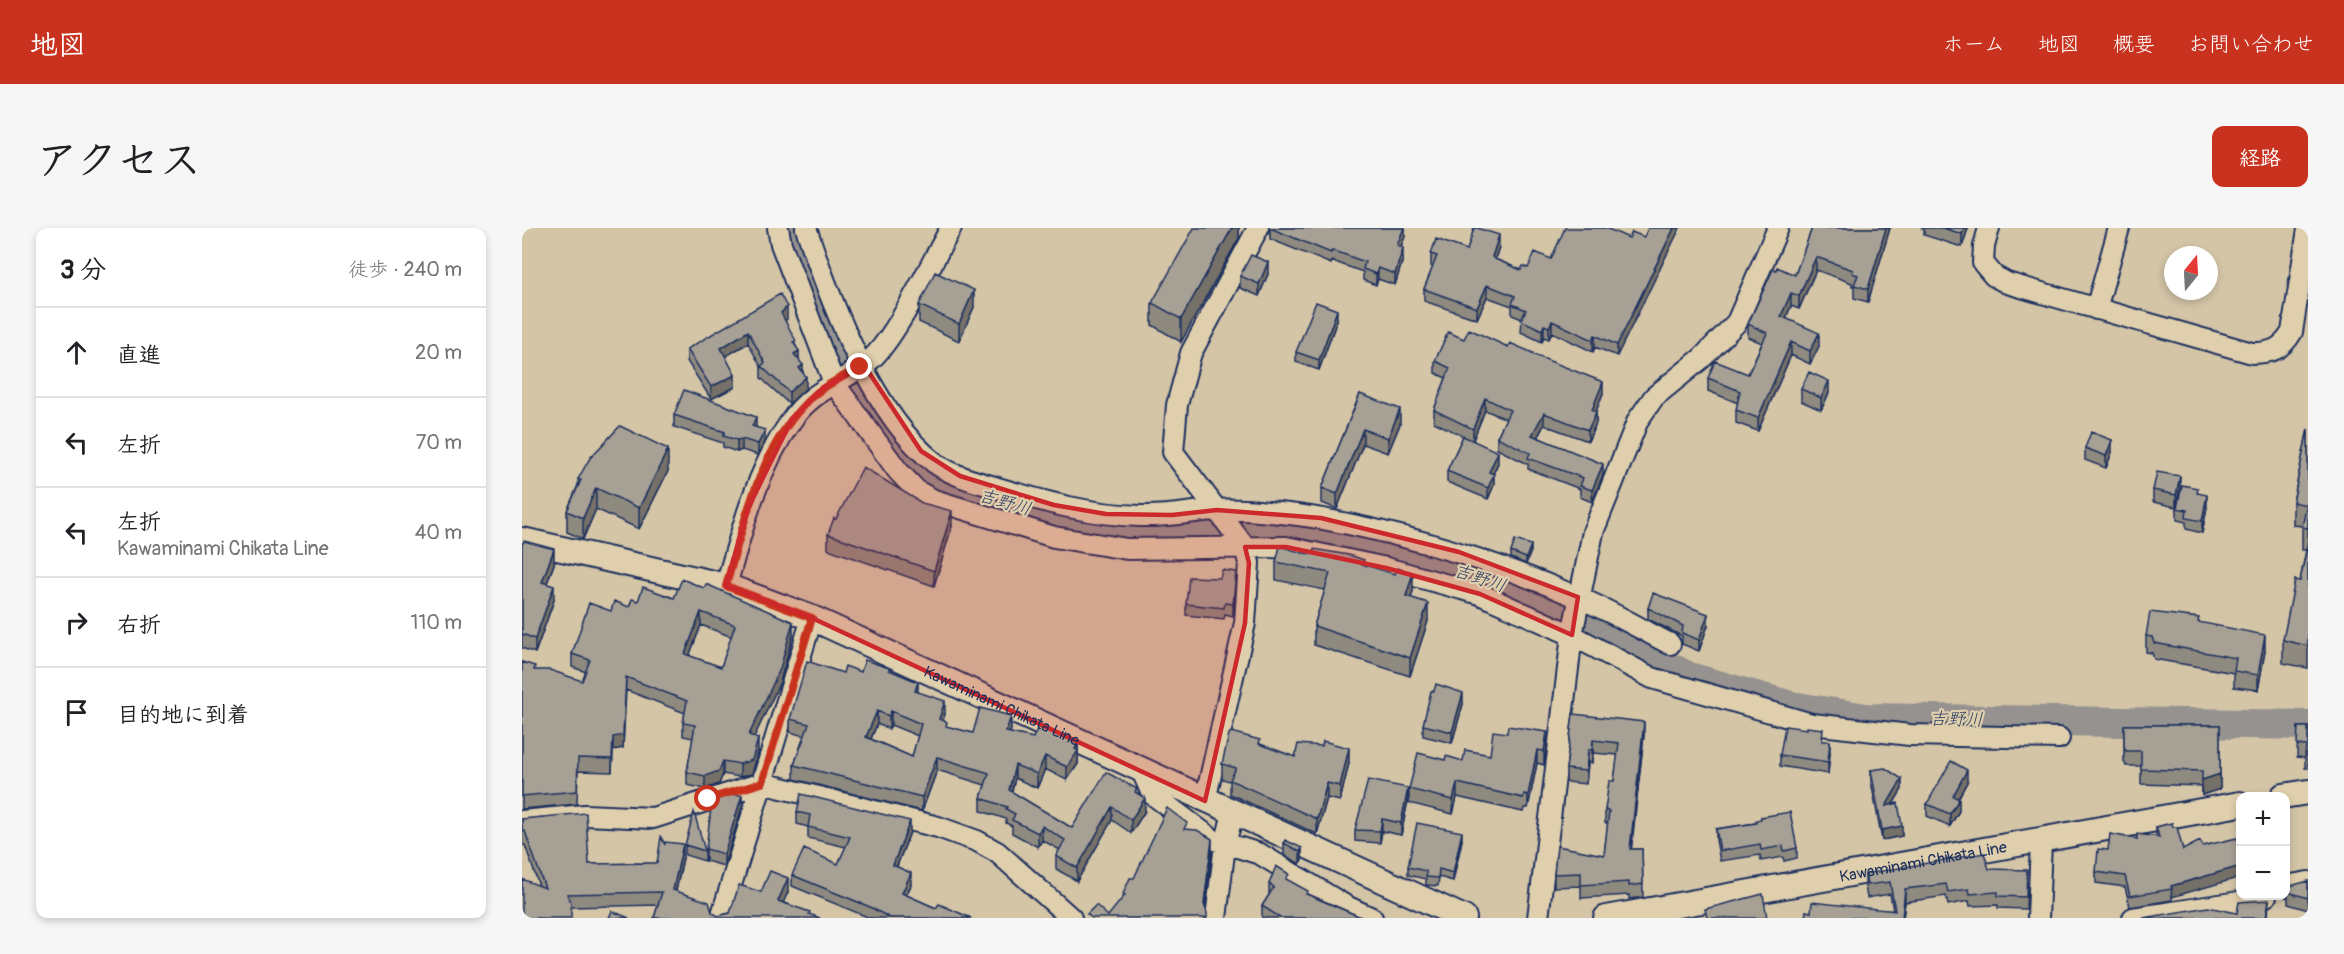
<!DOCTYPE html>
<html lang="ja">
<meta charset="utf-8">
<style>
body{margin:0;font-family:Pangolin,"Klee One",sans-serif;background:#f6f6f6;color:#202124}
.controls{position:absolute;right:18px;bottom:18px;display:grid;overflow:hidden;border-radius:12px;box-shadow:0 3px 9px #0003}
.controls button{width:54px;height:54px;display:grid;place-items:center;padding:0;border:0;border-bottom:2px solid #e0e0e0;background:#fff;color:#202124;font:30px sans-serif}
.compass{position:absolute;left:1642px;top:18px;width:54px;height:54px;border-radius:50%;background:#fff;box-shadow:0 3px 9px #0003;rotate:18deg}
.stop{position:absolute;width:18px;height:18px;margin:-14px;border:4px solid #c8321e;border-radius:50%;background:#fff}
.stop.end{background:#c8321e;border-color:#fff;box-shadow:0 2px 6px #0008}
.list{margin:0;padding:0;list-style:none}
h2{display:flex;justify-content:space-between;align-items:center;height:78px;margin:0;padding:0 24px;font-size:26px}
h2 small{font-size:20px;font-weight:400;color:#757577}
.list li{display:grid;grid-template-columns:39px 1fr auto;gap:18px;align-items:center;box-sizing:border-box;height:90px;padding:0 24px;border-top:2px solid #e0e0e0}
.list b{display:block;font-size:22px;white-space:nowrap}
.list p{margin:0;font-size:20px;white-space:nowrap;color:#757577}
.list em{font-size:20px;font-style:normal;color:#757577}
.icon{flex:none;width:33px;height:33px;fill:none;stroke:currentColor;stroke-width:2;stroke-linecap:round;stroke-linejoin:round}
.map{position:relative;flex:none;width:1786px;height:690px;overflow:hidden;border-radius:12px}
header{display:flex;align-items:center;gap:36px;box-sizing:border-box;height:84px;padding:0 30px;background:#c8321e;color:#fff}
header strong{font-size:28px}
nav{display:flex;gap:33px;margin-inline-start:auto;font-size:21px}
.intro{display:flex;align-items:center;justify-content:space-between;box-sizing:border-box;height:144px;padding:0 36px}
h1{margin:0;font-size:42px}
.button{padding:15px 27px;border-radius:12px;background:#c8321e;color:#fff;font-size:21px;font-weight:700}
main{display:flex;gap:36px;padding:0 36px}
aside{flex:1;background:#fff;border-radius:12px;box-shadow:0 3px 9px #0003}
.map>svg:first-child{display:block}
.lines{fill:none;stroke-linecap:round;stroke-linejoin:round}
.river{stroke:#95928f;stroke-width:30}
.minor-casing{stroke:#1b2f5e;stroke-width:24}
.major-casing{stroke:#1b2f5e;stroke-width:28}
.minor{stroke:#e0cfac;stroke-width:20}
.major{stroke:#e0cfac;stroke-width:24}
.wall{fill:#8f8a80;stroke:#1b2f5e;stroke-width:1.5;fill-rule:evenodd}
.shaded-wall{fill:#747068;stroke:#1b2f5e;stroke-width:1.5}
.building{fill:#a6a095;stroke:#1b2f5e;stroke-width:1.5;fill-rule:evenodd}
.route{stroke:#c8321e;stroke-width:8}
.marked{fill:#cd282b;fill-opacity:0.2;stroke:#cd282b;stroke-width:4.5;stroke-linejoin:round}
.labels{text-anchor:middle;stroke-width:4.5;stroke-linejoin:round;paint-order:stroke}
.street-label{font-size:16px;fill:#1b2f5e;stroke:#e0cfac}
.water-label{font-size:18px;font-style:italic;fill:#2d3e65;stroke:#e0cfac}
</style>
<header>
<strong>地図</strong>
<nav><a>ホーム</a><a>地図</a><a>概要</a><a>お問い合わせ</a></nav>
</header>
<div class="intro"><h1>アクセス</h1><a class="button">経路</a></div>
<main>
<aside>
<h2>3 分<small>徒歩 · 240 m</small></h2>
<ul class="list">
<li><svg class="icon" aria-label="ahead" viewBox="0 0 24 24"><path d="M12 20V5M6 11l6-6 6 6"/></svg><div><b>直進</b></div><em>20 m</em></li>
<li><svg class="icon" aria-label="left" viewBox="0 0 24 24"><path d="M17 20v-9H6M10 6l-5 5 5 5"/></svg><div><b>左折</b></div><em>70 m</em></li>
<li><svg class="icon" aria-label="left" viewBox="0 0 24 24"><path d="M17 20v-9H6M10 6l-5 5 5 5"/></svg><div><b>左折</b><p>Kawaminami Chikata Line</p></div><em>40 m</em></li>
<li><svg class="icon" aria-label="right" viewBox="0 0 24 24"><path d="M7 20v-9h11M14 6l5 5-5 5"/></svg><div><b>右折</b></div><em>110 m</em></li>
<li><svg class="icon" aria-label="arrive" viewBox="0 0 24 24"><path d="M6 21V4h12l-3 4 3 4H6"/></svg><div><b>目的地に到着</b></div></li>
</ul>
</aside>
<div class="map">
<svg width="1786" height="690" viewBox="0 0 1786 690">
<rect width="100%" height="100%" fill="#d4c5a7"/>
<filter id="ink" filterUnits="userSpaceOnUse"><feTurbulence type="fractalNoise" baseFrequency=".0167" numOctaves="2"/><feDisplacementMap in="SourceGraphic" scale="12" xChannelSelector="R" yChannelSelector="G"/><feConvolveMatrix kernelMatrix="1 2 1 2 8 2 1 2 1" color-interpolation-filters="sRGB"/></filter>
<g filter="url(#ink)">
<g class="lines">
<path class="river" d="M270,0L313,122L356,193L398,246L418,256L495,280L572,299L620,305L725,298L765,301L848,319L972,352L1034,379L1167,449L1269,478L1344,490L1786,497"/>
<defs>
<path id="minor" d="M256,0L259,16L312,155L376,243L395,263L412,272L532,309L605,321L764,319L864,340L958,366L1050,407L1130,450L1290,496L1388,507L1537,510
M284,0C308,72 351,188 413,235C431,248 455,254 476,260C523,274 569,287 619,288C644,289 667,284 692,282C717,280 775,286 801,291C888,307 974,334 1055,369C1087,382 1117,400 1148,416
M1467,0L1462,18L1461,35L1472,48L1485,55L1730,125C1750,125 1760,121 1770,104L1786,1
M1574,81L1597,0
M204,358C220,301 235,242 269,193C290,161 321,155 348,132C374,110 410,33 429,0
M620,543L630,566L690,611L738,626L824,678L850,690
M683,573L723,395L727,335L723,319L651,224L655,177L669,125L736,0
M0,593L63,587L131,590L240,555L416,599L455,613L475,624L549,690
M1764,658L1786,654
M199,690L290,390
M694,690L703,617L711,585
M1016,690L1050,407L1071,304L1116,192L1132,169L1180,130L1215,94L1256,0
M1516,690L1519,613
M1611,690L1737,671L1744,668"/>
<g id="major">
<path id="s1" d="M0,312L204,358L290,390L942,690"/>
<path d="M1761,568L1786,564"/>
<path id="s2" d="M1084,690L1718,576"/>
</g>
</defs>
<use href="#minor" class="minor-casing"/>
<use href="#major" class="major-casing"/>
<use href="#minor" class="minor"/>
<use href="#major" class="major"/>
</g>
<path class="wall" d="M717,0V10L659,114L630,97V75Z
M748,0H883V8L879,19L881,31L873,57L856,51L854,57L841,52V44L810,33L809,36L748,11Z
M1290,0H1368L1346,74L1332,70V58H1330V55L1294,42L1277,81L1269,78L1264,90L1297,118L1288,136L1269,127L1236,203L1214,195V182L1216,175L1186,163V150L1226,146L1240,115L1226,109V96L1273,47Z
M1399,0H1446L1440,19L1402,7V1Z
M1107,10L1095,128L1073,119L1071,124L1030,104L1027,111L1022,109L1020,114L999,104L1000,91L990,87V78L965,69L955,91L902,73V61L911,39L909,38V26L977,19L973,31L999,42L1006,40L1029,31Z
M746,46L737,68L718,60V48Z
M397,77L452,79L437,113L397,94Z
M265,91L263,93L274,118L281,146L284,160L267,176L239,150V139L226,115L204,128L213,159L189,171L165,133V121Z
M815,92L797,142L774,134V124Z
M942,111L986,119L1011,127L1081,165L1074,183V195L1066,213L1022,197L1016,209L1081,247L1070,274L1058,269V261L1006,241V236L975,221V209L984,191L963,182L951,212L976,235L971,246L972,257L966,271L925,254V243L941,208L912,194V182L924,150L913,145V133Z
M1279,161L1307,165L1299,182L1279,173Z
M838,166L878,196L866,225L841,216L815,281L800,275V260Z
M152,187L234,199L243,214L236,227L220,222L215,224L201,219V215L152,199Z
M1786,201V440L1761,435V412L1778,353L1784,322H1780V298L1771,297V274Z
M1563,220L1590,224L1584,240L1563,232Z
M146,243L117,301L74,281L61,311L45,304V283L56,257V251Z
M1658,260L1654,279L1631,274V262Z
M1676,265L1685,279L1680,305L1664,301V294L1655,292V280Z
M314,291L430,298L412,358L306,321V306Z
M0,315L32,336L25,355L32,372L13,425L0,420Z
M1009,323L1004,336L989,330V324Z
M781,325L842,336L891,363L889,369L906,393L888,448L792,417V398L803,362L754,352V334Z
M698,350L714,355L711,388L703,386L702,391L664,387V376Z
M152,370L271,407L258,454L232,509L236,524L230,546L218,549L201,546L197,556L183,561L165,557V544L171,510L161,508V495L163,485L104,462L101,520L91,522L90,544L56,543L55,576L0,581V434L13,442L60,453L64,444L50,439V426L89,383L107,379L116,373ZM179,397L210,409L199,439L167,428Z
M1126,380L1186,397L1177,423L1160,416V408L1126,391Z
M1677,395L1743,423L1736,462L1712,459V445L1632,431L1630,425L1624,424V408Z
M367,442L396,464L423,486L421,492L425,499L451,505L489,501L488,505L511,510L556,515V536L545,552L523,541L515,560L493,550L490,564L550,600L615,565L623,583L609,605L590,592L555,653L534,641V628L538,622L520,612L516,619L490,605V598L484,595V591L459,583V570L463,557L415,542L400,583L272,551V537L282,508L268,504V491L321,445ZM355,496L367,501L369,497L396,508L390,529L349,511Z
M941,476L930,515L901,508V497Z
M1051,486L1122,507L1109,621H1120L1121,669L1107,671V667L1059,670V658L1032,659V646L1082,627L1086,595H1083V582L1092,553L1096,527L1071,525L1070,535H1066L1064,556L1044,554V541Z
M1602,497H1698V561L1680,567V558L1619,556V538H1604L1602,533Z
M1776,499H1786V540H1783V530L1775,529Z
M1301,513L1308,525L1306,546L1258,538V527Z
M738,516L773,529L827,535L818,573L805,570L795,606L708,566V553L700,551V536Z
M1025,518L1022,537L1015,535L1006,580H1002L1001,584L935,569L931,586L887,575V561L923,532L941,533L968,527Z
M1349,542L1380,561L1371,576L1380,608L1360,612L1349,553Z
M1445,554L1436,571L1437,583L1428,598L1405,588V576Z
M886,572L879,607L860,603L858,615L833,613V602Z
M220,579L202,638L184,633V621Z
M275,584L388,604L375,638L389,657L384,667L414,680L449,690H348L270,658V647L316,636L324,619L286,610V599L275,596Z
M1239,589L1275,620V630L1262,633L1261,629L1239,633L1238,627L1198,633L1194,612V601L1234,595L1239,591Z
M0,591L67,636L135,635L143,617L161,630L154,663L196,688L208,685L239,664H266L261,674L288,686L132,690L136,677L49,679L17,658L3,617H0Z
M1650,595V672L1608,679L1603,659L1574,655V644L1586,622L1615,611L1634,609V599Z
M940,612L931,653L917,649L916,658L904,657V651L886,647V639Z
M762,615L780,620V632L778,636L762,627Z
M163,617L183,623V633L163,627Z
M1467,641L1505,654L1504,681L1476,680V677L1448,678L1447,673L1426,677L1424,668L1383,674L1381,690H1283L1289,684L1371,682L1368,666L1345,670L1343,658V646Z
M767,653L786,666L841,690H740V678L747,667V656Z
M1786,653V682L1766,676V664Z"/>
<path class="shaded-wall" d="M710,0H717V10L659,114V91Z
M882,0H883V8L875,29V17Z
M1152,0H1158L1095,128V117Z
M1364,0H1368L1346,74V61Z
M1442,0H1446L1440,19V6Z
M977,7V19L970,40V29Z
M881,20V31L873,57V46Z
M1294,29V42L1277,81V68Z
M746,34V46L737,68V56Z
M856,40V51L854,57V46Z
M965,57V69L955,91V80Z
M452,62V79L437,113V96Z
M1269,65V78L1259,101V88Z
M265,79V91L259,96V85Z
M815,82V92L797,142V132Z
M1030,93V104L1027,111V99Z
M1022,97V109L1020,114V102Z
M226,103V115L199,131V120Z
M1297,105V118L1288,136V123Z
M1073,107V119L1071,124V112Z
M1269,114V127L1236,203V190Z
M277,123V135L272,126Z
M281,137V149L277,140Z
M213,147V159L189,171V159Z
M284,149V160L267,176V164Z
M1307,153V165L1299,182V170Z
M1081,154V165L1070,194V182Z
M963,170V182L951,212V201Z
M878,181V196L866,225V210Z
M1074,184V195L1066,213V202Z
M1022,185V197L1010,219V207Z
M234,189V200L230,198Z
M841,201V216L815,281V266Z
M243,202V214L236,227V216Z
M220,211V222L215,224V212Z
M1590,212V224L1584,240V228Z
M146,221V243L117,301V280Z
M976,224V235L967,255V244Z
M1081,236V247L1070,274V262Z
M972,246V257L966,271V260Z
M1658,248V260L1654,279V267Z
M74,260V281L61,311V290Z
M1685,267V279L1680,305V293Z
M430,283V298L412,358V343Z
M1009,317V323L1004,336V330Z
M32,321V336L20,368V354Z
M714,344V355L711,388V376Z
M891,345V363L884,386V368Z
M32,358V372L13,425V411Z
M906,375V393L888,448V430Z
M179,384V397L163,439V426Z
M1186,386V397L1177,423V412Z
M271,394V407L258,454L227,520V507Z
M1743,407V423L1736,462V447Z
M104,449L101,520L91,522L90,544L91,509Z
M396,454V468L393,463Z
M941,465V476L930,515V504Z
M423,473V486L417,505V491Z
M355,483V496L344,523V509Z
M369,483V497L367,501V488Z
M489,488V501L484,517V504Z
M1122,494V507L1108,634V621Z
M1025,504V518L1022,537V523Z
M236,511V524L230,546L218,549V536Z
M1071,512V525L1070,535V522Z
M1308,513V525L1306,546V534Z
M556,515V536L545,552V539Z
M827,520V535L818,573V558Z
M1015,522V535L1006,580V567Z
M1066,522V535L1064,556V543Z
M523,528V541L515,560V546Z
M415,529V542L400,583V569Z
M201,533V546L197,556L183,561V548Z
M493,537V550L487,575V562Z
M1445,542V554L1431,580V568Z
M1698,546V561L1680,567V552Z
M1380,551V561L1364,588V578Z
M805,555V570L795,606V591Z
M935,555V569L931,586V572Z
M886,560V572L879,607V595Z
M220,567V579L202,638V626Z
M623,570V583L609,605V592Z
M1437,571V583L1428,598V586Z
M590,579V592L555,653V640Z
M860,591V603L858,615V603Z
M388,593V604L371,648V637Z
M520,598V612L516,619V605Z
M1380,598V608L1360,612V602Z
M940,604V612L931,653V645Z
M690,611V624L682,689V676Z
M161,616V630L151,676V662Z
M780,620V632L778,636V624Z
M1719,638V649L1650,669L1649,658Z
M389,645V657L380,677V665Z
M266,650V664L256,686V673Z
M1383,661V674L1381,690H1380Z
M1747,672L1746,690H1744Z"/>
<path class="building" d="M672,0H710L659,91L630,75Z
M748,0H882L875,17L881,20L873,46L856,40L854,46L841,41L843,34L810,22L809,25Z
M952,0H955L977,7L970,29L973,31L999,42L1001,38L1006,40L1013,24L1029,31L1043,0H1084L1107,10L1110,4L1122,9L1126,0H1152L1095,117L1073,107L1071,112L1030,93L1027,99L1022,97L1020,102L999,92L1004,82L990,76L993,68L965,57L955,80L902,61L915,28L909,26L914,11L945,22Z
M1290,0H1364L1346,61L1332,57L1336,47L1330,45L1331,42L1294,29L1277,68L1269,65L1259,88L1297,105L1288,123L1269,114L1236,190L1214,182L1218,163L1186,150L1193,133L1226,146L1245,105L1226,96L1251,41L1254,42L1255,39L1273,47Z
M1421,0H1442L1440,6Z
M729,27L746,34L737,56L718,48Z
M413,44L452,62L437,96L397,77Z
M258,66L265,79L259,85L274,113L271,114L277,123L272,126L281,137L277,140L284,149L267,164L239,138L243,135L226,103L199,120L213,147L189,159L165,121Z
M794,74L815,82L797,132L774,124Z
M947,101L986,119L988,115L1011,125L1010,126L1081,154L1070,182L1074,184L1066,202L1022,185L1010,207L1081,236L1070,262L1058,258L1061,250L1006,230L1008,225L975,209L988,182L963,170L951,201L912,182L928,140L913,133L926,104L942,111Z
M1287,144L1307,153L1299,170L1279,161Z
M162,162L234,189L230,198L243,202L236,216L220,211L215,212L201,208L203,204L152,187Z
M838,166L878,181L866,210L841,201L815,266L800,260Z
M98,198L146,221L117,280L74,260L61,290L45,283L59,252L56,251L68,230Z
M1786,201V300L1780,299L1785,277L1771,274Z
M1569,204L1590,212L1584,228L1563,220Z
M941,208L976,224L967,244L972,246L966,260L925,243Z
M341,239L400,275L430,283L412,343L306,306L312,290L314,291Z
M1635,244L1658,248L1654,267L1631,262Z
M1660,257L1676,260L1675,265L1685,267L1680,293L1664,290L1665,282L1655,280Z
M993,312L1009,317L1004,330L989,324Z
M2,313L32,321L20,354L32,358L13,411L0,406V315H1Z
M1786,314V418L1761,412L1773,352L1778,353Z
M758,318L781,325L791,326L792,321L827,327L842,332L840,336L873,346L875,340L891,345L884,368L906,375L888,430L792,398L808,345L754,334Z
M700,342L714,344L711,376L703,375L702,380L664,376L667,349L698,350Z
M160,351L182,360L184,356L271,394L258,441L227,507L236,511L230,532L218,536L201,533L197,543L183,548L165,544L173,497L161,495L165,473L104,449L101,507L91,509L90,531L56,530L55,563L0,568V434L13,438L12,442H28L60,453L68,432L50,426L67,375L89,383L92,373L107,379L110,371L116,373L121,359L152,370ZM179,384L213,397L199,439L163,426Z
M1131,365L1186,386L1177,412L1160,405L1161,398L1126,380Z
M1628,384L1677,390L1676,394L1743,407L1736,447L1712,443L1714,430L1632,415L1630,409L1624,408Z
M343,432L367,440V442L396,454L393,463L423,473L417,491L425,494L424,498L451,505L458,480L489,488L484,504L511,510L517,497L556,515L553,521L556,523L545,539L523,528L515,546L493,537L487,562L550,600L584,544L615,561L613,564L623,570L609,592L590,579L555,640L534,628L543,612L520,598L516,605L490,592L493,586L484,581L485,579L459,570L467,545L415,529L400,569L272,537L287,496L268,491L285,433L321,445L323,438L339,444ZM355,483L367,488L369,483L399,496L390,529L344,509Z
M914,456L941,465L930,504L901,497L909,463H912Z
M1051,486L1122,494L1108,621H1120L1121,656L1107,658V654L1059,657V645L1032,646L1035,618L1082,627L1087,583L1083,582L1087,553H1092L1097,515L1071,512L1070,522H1066L1064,543L1044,541Z
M1602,497H1698V546L1680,552V543L1619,541V523H1604L1602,518Z
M986,498L1025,504L1022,523L1015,522L1006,567L1002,566L1001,570L935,555L931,572L887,561L896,525L923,532L924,528L941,533L943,522L968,527L971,503L985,505Z
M1263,498L1285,501V499L1301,501L1300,513H1308L1306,534L1258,527Z
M1776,499H1786V528H1783L1784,518L1775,517Z
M709,504L738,512L737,516L773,529L776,516L800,518L801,513L827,520L818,558L805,555L795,591L708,552L714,540L700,536L707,506Z
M1429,533L1445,542L1431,568L1437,571L1428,586L1405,576Z
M1363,540L1380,551L1364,578L1376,575L1380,598L1360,602L1349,542Z
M846,552L886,560L879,595L860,591L858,603L833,602Z
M208,566L220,567L202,626L184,621L190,572Z
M279,566L388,593L371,637L389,645L380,665L414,680L417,676L449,690H368L348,679L270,647L282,621L316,636L328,609L286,599L288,587L275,584Z
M645,580L665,595L662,601L675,602L690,611L682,676L685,685V690H570L565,686L574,677L586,688L603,667L601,666L608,650H612Z
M172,584L183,623L163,617Z
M1268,584L1275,620L1262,623L1261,618L1239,622L1238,616L1198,623L1194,601L1234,595V592L1239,591V589Z
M64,585L67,636L135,635L139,609L143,617V614L161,616L151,662L187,674L190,684L196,688L208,685L217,657L239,664L248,643L266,650L256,673L288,684L287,686L298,690H132L140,664L45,666L49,674V690H0V651L23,660L12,629L3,603H0V591Z
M895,595L940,604L931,645L917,641L916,650L904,649V643L886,639Z
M1650,595L1651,599H1655L1661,622L1678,613L1681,618L1715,610L1716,614L1719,613V638L1649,658L1650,661L1608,668L1603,648L1574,644L1576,621L1586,622L1588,606L1615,611V606L1637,609L1634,599Z
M763,612L780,620L778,624L762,615Z
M1462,625L1467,641L1505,642L1504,669L1476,668V664L1448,666L1447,661L1426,664L1424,656L1383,661L1380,690H1283L1284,683L1289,684L1290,674L1373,683L1368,654L1345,657L1343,646Z
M754,638L767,646L764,651L786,663L784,666L841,690H759L740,678L752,659L747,656Z
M1786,653V670L1766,664L1768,658Z
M1241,666L1245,690H1185L1183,681Z
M1747,672L1744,690H1621L1686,679L1715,685L1717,674Z
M90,683L107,690H87Z"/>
</g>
<g class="lines" filter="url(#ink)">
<path class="route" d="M186,571L240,555L290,390L204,358C222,294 239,215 291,168C304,156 322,149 338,139"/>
</g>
<path class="marked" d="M342,137L399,223L438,248L532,277L584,286L650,287L695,282L799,290L937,324L1056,369L1050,407L958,366L864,340L764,319H723L727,335L723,395L683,573L290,390L204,358L226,280L270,191L301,160Z"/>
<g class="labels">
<g class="street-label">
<text dy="6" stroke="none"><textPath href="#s1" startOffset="510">Kawaminami Chikata Line</textPath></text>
<text dy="6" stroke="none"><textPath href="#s2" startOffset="322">Kawaminami Chikata Line</textPath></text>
</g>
<g class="water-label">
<text transform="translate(483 274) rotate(16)" y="6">吉野川</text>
<text transform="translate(958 350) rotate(18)" y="6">吉野川</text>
<text transform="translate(1434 491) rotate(1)" y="6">吉野川</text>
</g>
</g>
</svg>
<div class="controls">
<button>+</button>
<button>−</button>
</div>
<svg class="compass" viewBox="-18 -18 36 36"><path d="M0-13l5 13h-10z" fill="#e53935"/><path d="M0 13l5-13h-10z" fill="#757577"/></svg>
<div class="stop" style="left:186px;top:571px"></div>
<div class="stop end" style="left:338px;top:139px"></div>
</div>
</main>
